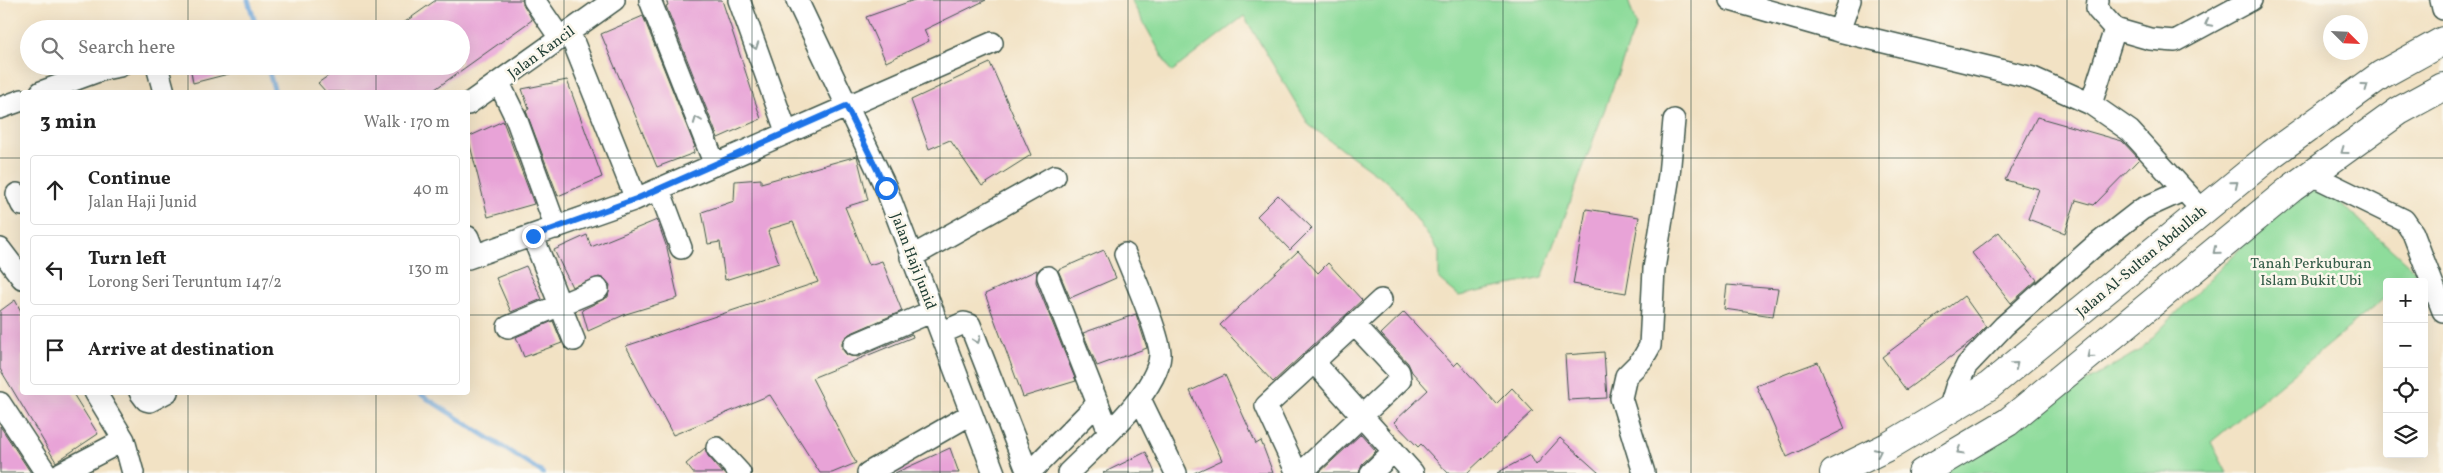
<!DOCTYPE html>
<meta charset="utf-8">
<style>
body{margin:0;font-family:Vollkorn,serif;background:#f2f2f2;color:#222}
.controls{position:absolute;right:15px;bottom:15px;display:grid;overflow:hidden;border-radius:5px;box-shadow:0 5px 20px #0002}
.controls button{width:45px;height:45px;display:grid;place-items:center;padding:0;border:0;border-bottom:1px solid #e0e0e0;background:#fff;color:#222;font:25px sans-serif}
.compass{position:absolute;left:2323px;top:15px;width:45px;height:45px;border-radius:50%;background:#fff;box-shadow:0 5px 20px #0002;rotate:114deg}
.stop{position:absolute;width:15px;height:15px;margin:-11px;border:4px solid #1a73e8;border-radius:50%;background:#fff}
.stop.end{background:#1a73e8;border-color:#fff;box-shadow:0 1px 5px #0008}
.list{margin:0;padding:0;list-style:none}
h2{display:flex;justify-content:space-between;align-items:center;height:65px;margin:0;padding:0 20px;font-size:21px}
h2 small{font-size:16px;font-weight:400;color:#767676}
.list li{display:grid;grid-template-columns:32px 1fr auto;gap:15px;align-items:center;box-sizing:border-box;height:70px;margin:0 10px 10px;padding:0 10px;border:1px solid #e0e0e0;border-radius:5px}
.list b{display:block;font-size:19px;white-space:nowrap}
.list p{margin:0;font-size:16px;white-space:nowrap;color:#767676}
.list em{font-size:16px;font-style:normal;color:#767676}
.icon{flex:none;width:28px;height:28px;fill:none;stroke:currentColor;stroke-width:2;stroke-linecap:round;stroke-linejoin:round}
.map{position:relative;flex:none;width:2443px;height:473px;overflow:hidden}
.search{position:absolute;background:#fff;box-shadow:0 5px 20px #0002;left:20px;top:20px;width:450px;height:55px;display:flex;align-items:center;gap:12px;box-sizing:border-box;padding:0 18px;border-radius:28px;color:#767676;font-size:19px}
.panel{position:absolute;background:#fff;box-shadow:0 5px 20px #0002;left:20px;top:90px;width:450px;height:305px;border-radius:5px}
.map>svg:first-child{display:block}
.green{fill:#8edc9b;stroke:#568c68}
.lines{fill:none;stroke-linecap:round;stroke-linejoin:round}
.stream{stroke:#6ca6dc;stroke-width:5}
.building{fill:#e8a3d7}
.minor-casing{stroke:#3f564a;stroke-width:24}
.major-casing{stroke:#3f564a;stroke-width:30}
.minor{stroke:#fff;stroke-width:21}
.major{stroke:#fff;stroke-width:28}
.oneway{stroke:#8f9e9a}
.route{stroke:#1a73e8;stroke-width:6}
.grid{fill:none;stroke:#1f3d34;stroke-width:1;stroke-opacity:0.55}
.labels{text-anchor:middle;stroke-width:5;stroke-linejoin:round;paint-order:stroke}
.street-label{font-size:15px;fill:#1f3d34;stroke:#fbf7ec}
.park-label{font-size:15px;fill:#355d49;stroke:#fbf7ec}
</style>
<div class="map">
<svg width="2443" height="473" viewBox="0 0 2443 473">
<rect width="100%" height="100%" fill="#fbf7ec"/>
<filter id="ink" filterUnits="userSpaceOnUse"><feTurbulence type="fractalNoise" baseFrequency=".02" numOctaves="2"/><feDisplacementMap in="SourceGraphic" scale="10" xChannelSelector="R" yChannelSelector="G"/><feConvolveMatrix kernelMatrix="1 2 1 2 8 2 1 2 1" color-interpolation-filters="sRGB"/></filter>
<filter id="wash" filterUnits="userSpaceOnUse"><feTurbulence type="fractalNoise" baseFrequency=".0096" numOctaves="4" result="noise"/><feDisplacementMap in="SourceGraphic" scale="20" xChannelSelector="R" yChannelSelector="G"/><feGaussianBlur stdDeviation="1.12" result="paint"/><feColorMatrix in="noise" values="0 0 0 0 0 0 0 0 0 0 0 0 0 0 0 0 0 1.4 0 .05"/><feComposite in="paint" operator="in"/></filter>
<g filter="url(#wash)">
<rect width="100%" height="100%" fill="#f2e2c4"/>
<path class="green" d="M1131,0H1628L1636,25L1542,278L1459,296L1439,279V251L1393,186L1309,125L1244,16L1171,72Z
M2319,183L2416,272L2404,282H2387V296L2211,442L2227,473H1931L2140,350L2266,222Z"/>
<g class="lines">
<path class="stream" d="M248,0L257,29
M267,66L275,92
M417,392L543,473"/>
</g>
<g id="blocks">
<path class="building" d="M436,0H522L532,20L431,92H326L318,83L342,66H461V29H395Z
M666,0H722L761,119L718,138L666,6L668,5Z
M914,0H986L924,30L929,41L886,62L866,17Z
M643,16L695,147L693,148L694,153L657,167L601,34Z
M990,63L1031,155L982,186L950,140L929,149L911,100Z
M190,66H239L240,71L193,83Z
M567,80L602,177L558,196L526,111L529,109L522,89Z
M2037,117L2122,141L2139,159L2094,205L2076,200L2065,233L2028,219L2039,189L2005,180Z
M503,121L534,204L488,217L468,137Z
M857,156L868,200L845,207L869,265L882,261L902,311L849,334L842,343V349L847,355L858,357L912,334L913,337L812,378L856,463L832,473H820L770,395L673,435L626,346L818,282L793,222L770,229L768,232L779,263L725,280L720,242L708,244L702,212L734,201L735,181L761,179V183Z
M1278,195L1312,228L1290,250L1257,216Z
M1586,209L1639,217L1626,293L1573,284Z
M657,220L667,248L678,298L626,314L588,331L582,310L608,297L610,285L605,279L599,277L572,287L554,250L587,235L591,247Z
M1999,232L2037,280L2011,303L1972,253Z
M1104,250L1116,278L1070,298L1058,270Z
M1298,251L1318,273L1328,263L1362,300L1273,382L1220,325Z
M526,266L542,299L511,312L496,278Z
M1037,270L1036,282L1076,381L1023,397L985,294Z
M1727,285L1778,289L1773,316L1724,309Z
M1964,296L1986,327L1971,342L1906,390L1882,357Z
M15,300L22,313V392H72L98,434L56,462L0,369V311Z
M1404,312L1454,366L1458,362L1496,404L1512,388L1533,411L1467,473H1448L1421,444L1418,447L1394,422L1428,390L1412,372L1408,363L1381,334Z
M1136,314L1147,348L1097,366L1083,333Z
M553,321L562,343L524,357L516,337Z
M1604,352L1607,398L1568,400L1565,355Z
M1818,362L1845,429L1787,457L1756,385Z
M1225,375L1256,444L1261,441L1273,473H1194L1222,460L1190,391Z
M0,426L31,473H0Z
M1361,434L1376,451L1362,464L1359,473H1319Z
M1560,438L1599,473H1497L1530,455L1536,465Z
M705,448L708,456L723,473H693L686,464Z
M950,448L959,473H895Z
M1146,452L1155,473H1103Z"/>
</g>
</g>
<g filter="url(#ink)">
<use href="#blocks" fill-opacity="0" stroke="#3f564a" stroke-width="1"/>
<g class="lines">
<defs>
<path id="minor" d="M534,0L560,38
M650,0L715,165
M739,0L786,131
M797,0L886,188L994,473
M1730,0L1839,31L2033,78L2091,104L2130,131L2202,210
M2098,0L2097,9L2115,29L2150,39L2175,41L2251,0
M2441,0L2443,9
M569,31L636,199
M1839,31L1850,0
M157,66L164,92
M499,83L516,118L556,228
M41,92L104,69L120,66
M468,104L614,0
M2091,104L2115,29
M0,108L22,100
M2312,175L2404,220L2413,233L2443,311
M659,189L681,248
M17,194L22,205
M468,237L475,255
M533,237L574,340
M0,249L22,278
M911,257L1055,176
M468,258L636,199L992,43
M1048,277L1109,432
M1354,324L1399,372L1400,380L1301,473H1297L1266,406L1381,300
M508,327L598,289
M941,333L964,323L970,325L1028,473
M854,345L933,311
M1313,361L1413,473
M95,392L124,440L133,473
M140,392L146,400L150,401L167,392
M1140,399L1176,473
M0,403L46,473
M1949,410L1956,387L1967,365L2004,326L2092,248L2142,209L2184,190
M717,448L740,473
M61,473L124,440
M868,473L971,414
M1029,473L1098,403
M1068,473C1094,447 1158,392 1160,355C1161,338 1133,274 1125,254
M1371,473L1394,451
M1644,473L1621,398L1626,376L1642,360L1650,346L1654,269L1669,175L1674,120"/>
<path id="major" d="M1834,473L1887,447L1989,386L2272,154L2381,75L2443,41
M1922,473L2008,422L2292,188L2399,111L2443,87"/>
</defs>
<use href="#minor" class="minor-casing"/>
<use href="#major" class="major-casing"/>
<use href="#minor" class="minor"/>
<use href="#major" class="major"/>
</g>
<defs><path id="oneway-chevron" d="M-2-3.5L2.5 0L-2 3.5" fill="none" stroke-width="1.6" stroke-linecap="round" stroke-linejoin="round" transform="scale(1.25)"/></defs>
<g class="oneway">
<use href="#oneway-chevron" transform="translate(2208 23) rotate(152)"/>
<use href="#oneway-chevron" transform="translate(755 46) rotate(70)"/>
<use href="#oneway-chevron" transform="translate(2365 86) rotate(-36)"/>
<use href="#oneway-chevron" transform="translate(697 120) rotate(-111)"/>
<use href="#oneway-chevron" transform="translate(2344 151) rotate(144)"/>
<use href="#oneway-chevron" transform="translate(2235 184) rotate(-39)"/>
<use href="#oneway-chevron" transform="translate(2216 251) rotate(140)"/>
<use href="#oneway-chevron" transform="translate(977 340) rotate(69)"/>
<use href="#oneway-chevron" transform="translate(2090 355) rotate(141)"/>
<use href="#oneway-chevron" transform="translate(2015 365) rotate(-39)"/>
<use href="#oneway-chevron" transform="translate(1960 451) rotate(149)"/>
<use href="#oneway-chevron" transform="translate(1878 452) rotate(-26)"/>
</g>
</g>
<g class="lines" filter="url(#ink)">
<path class="route" d="M533,236L636,199L846,106L886,188"/>
</g>
<path class="grid" d="M188,0V29M376,0V29M564,0V473M752,0V473M940,0V473M1128,0V473M1315,0V473M1503,0V473M1691,0V473M1879,0V473M2067,0V473M2255,0V473M188,66V92M376,66V92M0,158H22M468,158H2443M0,315H22M468,315H2387M2424,315H2443M188,392V473M376,392V473"/>
<g class="labels">
<g class="street-label">
<text transform="translate(541 52) rotate(-36)" y="5">Jalan Kancil</text>
<text transform="translate(914 261) rotate(69)" y="5">Jalan Haji Junid</text>
<text transform="translate(2141 261) rotate(-40)" y="5">Jalan Al-Sultan Abdullah</text>
</g>
<g class="park-label">
<text x="2311" y="268">Tanah Perkuburan<tspan x="2311" dy="17">Islam Bukit Ubi</tspan></text>
</g>
</g>
</svg>
<div class="controls">
<button>+</button>
<button>−</button>
<button><svg class="icon" aria-label="locate" viewBox="0 0 24 24"><circle cx="12" cy="12" r="6"/><path d="M12 2v4M12 18v4M2 12h4M18 12h4"/></svg></button>
<button><svg class="icon" aria-label="layers" viewBox="0 0 24 24"><path d="M12 4l9 5-9 5-9-5zM3 14l9 5 9-5"/></svg></button>
</div>
<svg class="compass" viewBox="-18 -18 36 36"><path d="M0-13l5 13h-10z" fill="#e53935"/><path d="M0 13l5-13h-10z" fill="#767676"/></svg>
<div class="stop" style="left:886px;top:188px"></div>
<div class="stop end" style="left:533px;top:236px"></div>
<div class="search"><svg class="icon" aria-label="search" viewBox="0 0 24 24"><circle cx="10" cy="10" r="6"/><path d="M15 15l6 6"/></svg>Search here</div>
<section class="panel">
<h2>3 min<small>Walk · 170 m</small></h2>
<ul class="list">
<li><svg class="icon" aria-label="ahead" viewBox="0 0 24 24"><path d="M12 20V5M6 11l6-6 6 6"/></svg><div><b>Continue</b><p>Jalan Haji Junid</p></div><em>40 m</em></li>
<li><svg class="icon" aria-label="left" viewBox="0 0 24 24"><path d="M17 20v-9H6M10 6l-5 5 5 5"/></svg><div><b>Turn left</b><p>Lorong Seri Teruntum 147/2</p></div><em>130 m</em></li>
<li><svg class="icon" aria-label="arrive" viewBox="0 0 24 24"><path d="M6 21V4h12l-3 4 3 4H6"/></svg><div><b>Arrive at destination</b></div></li>
</ul>
</section>
</div>
